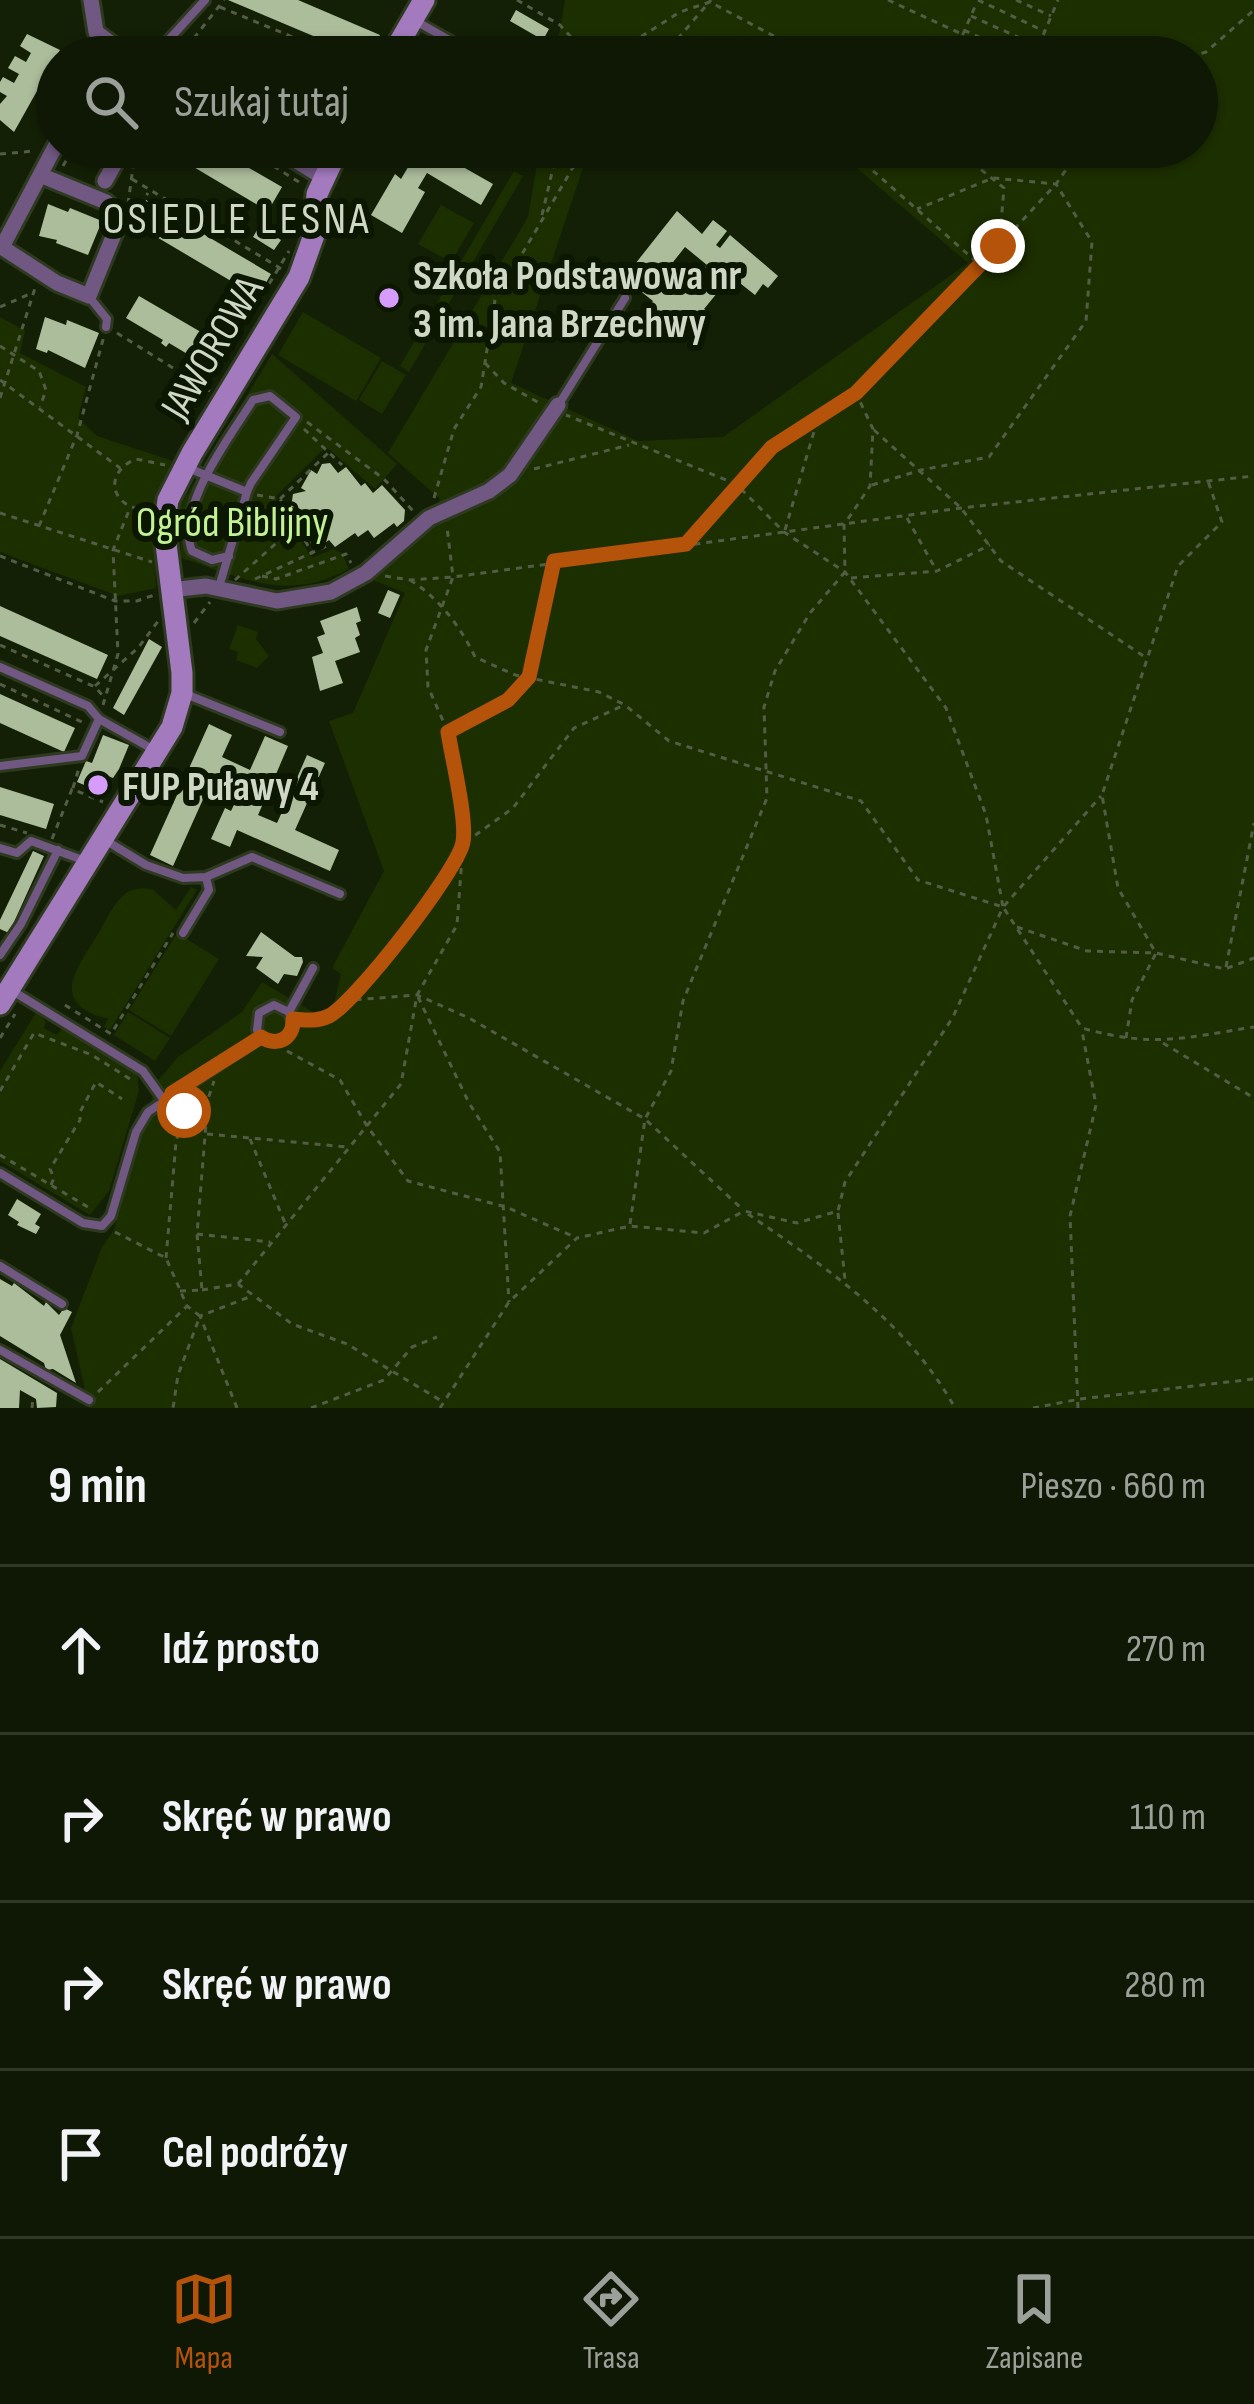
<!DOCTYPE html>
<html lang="pl">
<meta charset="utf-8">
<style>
body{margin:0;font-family:"Sofia Sans Condensed",sans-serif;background:#1d2513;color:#f1f3f6}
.stop{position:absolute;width:36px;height:36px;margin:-27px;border:9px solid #b45309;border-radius:50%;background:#fff}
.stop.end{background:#b45309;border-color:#fff;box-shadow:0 3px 12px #0008}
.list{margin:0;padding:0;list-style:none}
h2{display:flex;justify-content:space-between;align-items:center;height:156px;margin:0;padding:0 48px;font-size:51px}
h2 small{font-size:39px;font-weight:400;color:#9ba09a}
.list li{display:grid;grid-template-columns:78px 1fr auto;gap:36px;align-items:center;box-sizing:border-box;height:168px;padding:0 48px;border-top:3px solid #2f3726}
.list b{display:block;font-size:45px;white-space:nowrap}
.list em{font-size:39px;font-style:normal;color:#9ba09a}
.icon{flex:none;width:66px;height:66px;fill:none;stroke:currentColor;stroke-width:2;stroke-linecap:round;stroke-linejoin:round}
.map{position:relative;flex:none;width:1254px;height:1408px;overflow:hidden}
.search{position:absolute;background:#0f1804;box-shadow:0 3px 9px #0004;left:36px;right:36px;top:36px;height:132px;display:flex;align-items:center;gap:30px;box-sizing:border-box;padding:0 42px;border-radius:66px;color:#9ba09a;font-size:45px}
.sheet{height:828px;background:#0f1804}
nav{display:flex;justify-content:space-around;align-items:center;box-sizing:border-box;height:168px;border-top:3px solid #2f3726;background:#0f1804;font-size:33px;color:#9ba09a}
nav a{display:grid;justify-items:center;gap:6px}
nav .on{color:#b45309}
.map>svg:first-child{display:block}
.green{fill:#1c2f01}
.building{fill:#acbd9c;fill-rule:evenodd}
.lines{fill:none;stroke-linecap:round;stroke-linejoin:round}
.lane-casing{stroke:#2e3a20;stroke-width:14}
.street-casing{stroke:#2e3a20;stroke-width:21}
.secondary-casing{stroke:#2e3a20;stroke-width:27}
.path{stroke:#525d46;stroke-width:3;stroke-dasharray:6 6;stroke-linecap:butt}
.lane{stroke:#715882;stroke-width:8}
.street{stroke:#715882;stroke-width:15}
.secondary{stroke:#a37abe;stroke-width:21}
.route{stroke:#b45309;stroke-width:15}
.poi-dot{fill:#d59cfb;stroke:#0b1700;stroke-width:4.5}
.labels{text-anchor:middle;stroke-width:12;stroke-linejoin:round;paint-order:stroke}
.poi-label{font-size:42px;font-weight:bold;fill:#cfd8c7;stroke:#0b1700;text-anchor:start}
.street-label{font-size:42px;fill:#cfd8c7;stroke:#0b1700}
.park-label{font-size:42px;fill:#c3f194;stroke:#0b1700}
.neighbourhood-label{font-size:45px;letter-spacing:3px;fill:#cfd8c7;stroke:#0b1700}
</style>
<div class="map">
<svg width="1254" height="1408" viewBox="0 0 1254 1408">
<rect width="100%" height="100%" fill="#142005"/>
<path class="green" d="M565,0H1254V1408H89L71,1328L102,1247L114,1230L157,1082L178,1057L242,1012L262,982L318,1015L333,1008L341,974L332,968L384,871L329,721L353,713L405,593L373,580L431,525L440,499L388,453L528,217L540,147H590L511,383L638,441L723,437L968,263L832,147H1197V57H555Z
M514,171L523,176L409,372L400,366Z
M441,205L474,223L451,262L418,244Z
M303,312L381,358L356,401L278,355Z
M0,317L25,331L20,353L86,387L78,418L97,436L176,462C150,513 155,532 156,588L118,596L0,552Z
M272,354L397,464L375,489L326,447L277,495L276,502L312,558L333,549L342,553L349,569C285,603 244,578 181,558L180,506Z
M382,361L406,375L382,414L359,400Z
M238,625L258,632L256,639L269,656L257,668L236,660L238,652L229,649Z
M191,887L197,890L110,1030L104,1027L108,1019C49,1003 75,971 98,934C106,921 113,903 125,894C133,888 142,888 152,889L176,910Z
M177,933L219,959L171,1036L129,1010Z
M37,1011L46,1022L44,1028L57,1035L63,1027L137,1072L139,1091L109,1191L90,1215L0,1161V1071Z
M128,1012L170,1038L155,1061L114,1035Z"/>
<path class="building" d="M228,0H298L380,35L370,57H363Z
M516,10L549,29L543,40L510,21Z
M27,34L60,50L14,132L0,120V104L7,96L0,92V82L3,77L14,83L19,74L8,68L15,56L26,62L31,53L20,46Z
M160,147H213L282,187L268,211Z
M420,147H446L442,155L493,184L481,205L427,173L418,188L425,192L402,233L371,215L395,174L401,179Z
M146,200L271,274L258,297L133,223Z
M48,204L68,212L70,208L102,221L88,255L56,243L57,240L39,236Z
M677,211L702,234L713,220L727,231L716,245L720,248L730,235L778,276L768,288L763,284L755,295L731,276L704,309L711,314L695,335L663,310L656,319L645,311L653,301L624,278ZM685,247L707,265L684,293L662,276Z
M259,227L281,240L274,250L253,237Z
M139,296L218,342L204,367L187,359L189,355L169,343L166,347L161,343L163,340L126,318Z
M45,317L66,325L67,320L99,333L85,368L48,350L47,353L36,349Z
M330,463L338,473L346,467L361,486L365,483L373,493L382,485L405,510L404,521L397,527L394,523L374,538L368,530L358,537L355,533L335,547L329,540L319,547L311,544L308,533L303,535L297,515L303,513L299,508L291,507L293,494L306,491L301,488L311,470L317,474L322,464Z
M388,590L400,595L390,618L378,613Z
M0,606L108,655L97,679L0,636Z
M357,607L361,621L356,623L360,635L355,638L360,652L335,661L343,683L320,691L312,657L323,653L317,637L325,634L320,621Z
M149,639L162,647L124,715L113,708Z
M0,694L75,728L64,752L0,723Z
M209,724L232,735L222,757L250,770L265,736L288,746L271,786L290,794L307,755L325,763L295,830L339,850L330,871L237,830L230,847L211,839L225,808L231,811L242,788L214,775L173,866L150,855ZM268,792L287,801L277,823L258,815Z
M103,735L129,745L119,769L113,778L108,776L101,792L77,782L86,761L92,763Z
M0,787L54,804L46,829L0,815Z
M33,851L44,856L9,933L0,929V920Z
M261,932L295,957H302L303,962L297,976L284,974L278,984L256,968L263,957L246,956Z
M17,1199L41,1214L35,1224L40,1227L36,1234L17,1225L19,1222L8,1215Z
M0,1279L12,1286L14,1283L44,1306L46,1302L59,1315L64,1308L72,1312L60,1335L76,1383L53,1369L46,1370L44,1363L0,1336Z
M0,1359L57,1393L56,1407L37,1408L36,1399L20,1390L19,1408H0Z"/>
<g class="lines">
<defs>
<path id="lane" d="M414,20L479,57
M153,57L205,0
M90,298L107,319L106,327
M559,404L625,298
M188,468L247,492
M219,587L247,492L251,483L296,417L270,396L253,400C230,437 175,507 192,551L212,560L229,556
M0,667L88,706L99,719L156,751
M183,693L280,732
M0,766L82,756L99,719
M105,840L146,865L183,878L206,877L252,857L340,894
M0,848L17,853L31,841L88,862
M183,933L209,890L206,877
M0,955L21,924L58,850
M11,990L143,1071L163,1099
M261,1037L257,1030L259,1013L274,1005L289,1012
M0,1173L83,1223L102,1226L111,1216L136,1132L148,1112L261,1037C276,1046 286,1042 293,1027L289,1012L313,968
M0,1266L62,1304
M0,1350L89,1400"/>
<path id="street" d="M91,0L96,32L129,57
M274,147L322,177
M105,181L124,147
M0,246L57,283L89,296L117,227V213L106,202L40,175
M2,247L57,143
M170,590L206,586L277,601L331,592L366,573L429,518L489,491L510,475L558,405"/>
<path id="secondary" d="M391,57L424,0
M0,1004L172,727L182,693V673L164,528L168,500L192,453L299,277L314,235L317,194L339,147"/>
</defs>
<use href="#lane" class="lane-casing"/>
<use href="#street" class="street-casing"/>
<use href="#secondary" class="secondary-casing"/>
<path class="path" d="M517,0L560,25L589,57
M888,0L962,34
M978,0L1044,31
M1016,0L1051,16
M220,7L341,57
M971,16L1038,46
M964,30L1021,57
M572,39L628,45L680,12L710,2L813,57
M86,41V57
M959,47L982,57
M179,57L224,0
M299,57L306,42
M570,57L572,41
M662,57L711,0
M953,57L977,2
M1034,57L1058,0
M1190,57L1206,52L1254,10
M50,131L57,119
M243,147L302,184
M846,147L979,264
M953,147L1004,188L999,246
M0,154L34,151
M63,166L74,147
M132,179L285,271
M128,204L134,160
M133,215L148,193
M542,215L558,147
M0,307L32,293
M117,333L210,391
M0,346L39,371L46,390L40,407
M485,363L504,383L541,404
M0,380L120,468
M199,381L260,299L289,251
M0,398L36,285
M307,422L384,479L414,512
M304,429L342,465
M874,430L961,508L1001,561L1145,657
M534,469L629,445
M872,485L921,470L989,457L1086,321L1092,242L1056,184L993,178L917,209
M257,495L280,499L313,554
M434,498L454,429L481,387L495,300L585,147
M280,499L328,453
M150,509C113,512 100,474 136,459L165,465
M0,513L152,562
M907,518L935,568
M39,526L77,435L104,336
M785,530L818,418
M687,543L772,447L856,393L933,317L1056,184L1082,147
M0,556L115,601H137L157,594
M262,576L276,579L346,554L351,563
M385,576L410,580L453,577L961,508L1254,476
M851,578L937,571L990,545
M255,579L329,545
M235,580L292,529
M410,580C438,597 461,627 475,657L515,675L599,692L625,705L669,741L861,801L918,880L1003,907L1082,1028C1152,1048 1184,1038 1254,1027
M194,623L210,602
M0,645L95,687L105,698
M0,684L82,722
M95,686L138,648L159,620
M103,705L118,654L113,550L130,508
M449,731L508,700L529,677L554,561
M73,788L79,768
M0,825L27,833
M52,839L72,789L103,802
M1004,906L1101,796
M1017,927L1087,951L1156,953L1225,969L1254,958
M1226,967L1254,823
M418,997L469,1103L500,1152L509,1302
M354,998L418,917L463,844L513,808L574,728L622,706
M65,1005L111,1034L173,933
M301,1020L328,1017L353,1000L417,995L469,1018L645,1119L741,1208
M0,1038L15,1014
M1126,1038L1132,1000L1156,953L1118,888L1102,795L1178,566L1222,522L1208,481
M1163,1043L1254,1098
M287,1051L340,1080L367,1126L408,1181L506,1207L577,1238
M0,1091L34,1033L92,1055L130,1079
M207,1134L347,1147
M250,1139L285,1223
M0,1155L93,1210
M51,1185L54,1178L50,1169L80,1120V1112L96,1082L122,1099
M838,1213L845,1280
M748,1214C827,1268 908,1323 955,1408
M630,1224L645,1119L671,1071L683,1001L767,798L764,707L775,671L810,613L845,572L844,525L870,486L873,429L856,393
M115,1232L166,1258L187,1306L200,1316L178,1375L173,1408
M197,1234L270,1242
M166,1258L176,1142L184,1111L179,1104
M238,1284L401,1084L417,995L457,925L463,844L448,732L428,687L426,650L453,577L447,527
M202,1290L238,1284L292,1324L347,1344L440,1400
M180,1291L202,1290L197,1234L208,1099L214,1081
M98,1392L186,1307
M32,1408L33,1397
M237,1408L200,1316L252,1296
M311,1408L384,1380L412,1347L437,1337
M440,1408L509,1302L577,1238L630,1226L704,1233L744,1211L797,1223L838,1211L845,1182L953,1017L1003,907L986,815L946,708L845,572L784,532L736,484L566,415
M1033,1408L1080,1399L1254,1379
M1078,1408L1070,1216L1096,1105L1082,1031"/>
<use href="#lane" class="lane"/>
<use href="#street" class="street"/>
<use href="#secondary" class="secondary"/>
</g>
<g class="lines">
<path class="route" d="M184,1111L172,1093L261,1037C277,1047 294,1039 293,1019C306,1020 317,1022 329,1016C355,1003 459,869 463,842C467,819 452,758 448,732L508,700L529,677L554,561L686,544L772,447L856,393L998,246"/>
</g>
<g class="poi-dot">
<circle cx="389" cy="298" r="12"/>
<circle cx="98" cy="785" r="12"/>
</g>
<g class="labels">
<g class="poi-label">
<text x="413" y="289">Szkoła Podstawowa nr<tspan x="413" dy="48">3 im. Jana Brzechwy</tspan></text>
<text x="122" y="800">FUP Puławy 4</text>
</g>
<g class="street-label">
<text transform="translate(211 347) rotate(-59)" y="15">JAWOROWA</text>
</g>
<g class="park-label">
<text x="232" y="536">Ogród Biblijny</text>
</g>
<g class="neighbourhood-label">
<text x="237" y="233">OSIEDLE LESNA</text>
</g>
</g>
</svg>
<div class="stop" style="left:184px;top:1111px"></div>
<div class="stop end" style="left:998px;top:246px"></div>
<div class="search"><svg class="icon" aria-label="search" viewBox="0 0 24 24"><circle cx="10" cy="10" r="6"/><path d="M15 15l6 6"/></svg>Szukaj tutaj</div>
</div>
<section class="sheet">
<h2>9 min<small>Pieszo · 660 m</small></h2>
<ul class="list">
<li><svg class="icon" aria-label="ahead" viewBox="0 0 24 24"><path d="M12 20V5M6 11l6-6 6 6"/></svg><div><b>Idź prosto</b></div><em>270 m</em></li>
<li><svg class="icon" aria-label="right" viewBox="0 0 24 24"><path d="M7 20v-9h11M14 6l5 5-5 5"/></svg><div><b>Skręć w prawo</b></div><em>110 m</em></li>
<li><svg class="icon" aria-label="right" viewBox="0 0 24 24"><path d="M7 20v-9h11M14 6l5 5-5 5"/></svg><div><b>Skręć w prawo</b></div><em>280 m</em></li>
<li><svg class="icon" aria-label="arrive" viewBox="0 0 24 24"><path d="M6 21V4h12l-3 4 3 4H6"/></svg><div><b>Cel podróży</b></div></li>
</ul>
</section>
<nav>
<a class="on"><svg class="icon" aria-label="map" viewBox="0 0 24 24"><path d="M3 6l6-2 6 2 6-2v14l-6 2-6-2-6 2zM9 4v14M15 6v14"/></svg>Mapa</a>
<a><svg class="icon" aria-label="directions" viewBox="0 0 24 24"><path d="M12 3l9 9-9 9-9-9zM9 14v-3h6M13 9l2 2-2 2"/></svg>Trasa</a>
<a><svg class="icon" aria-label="saved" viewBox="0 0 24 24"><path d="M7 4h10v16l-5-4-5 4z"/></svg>Zapisane</a>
</nav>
